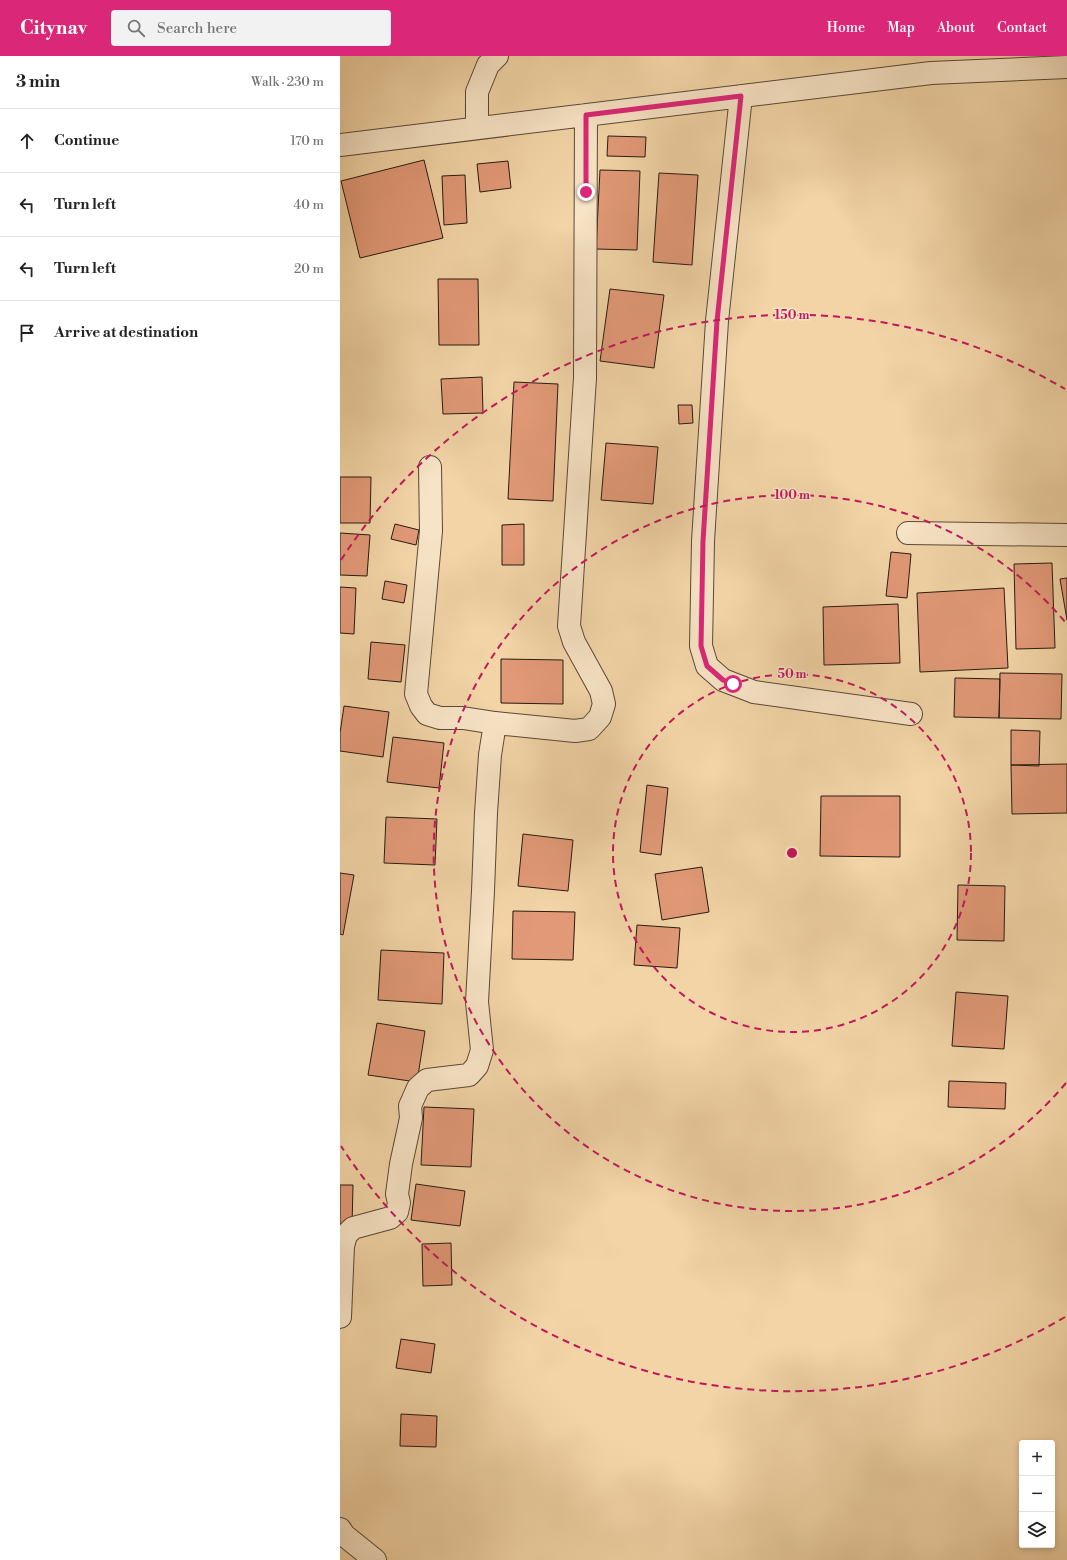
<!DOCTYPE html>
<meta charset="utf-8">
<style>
body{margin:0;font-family:"Libre Bodoni",serif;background:#f2f2f2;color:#222}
.controls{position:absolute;right:12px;bottom:12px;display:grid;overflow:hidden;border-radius:4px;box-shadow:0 2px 6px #0003}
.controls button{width:36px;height:36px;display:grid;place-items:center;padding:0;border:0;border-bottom:1px solid #e0e0e0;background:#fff;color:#222;font:20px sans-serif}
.stop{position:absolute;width:12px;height:12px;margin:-9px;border:3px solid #db2777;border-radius:50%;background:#fff}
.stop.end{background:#db2777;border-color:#fff;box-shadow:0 1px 4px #0008}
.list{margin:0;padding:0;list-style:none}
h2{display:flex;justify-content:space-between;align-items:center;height:52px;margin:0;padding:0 16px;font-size:17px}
h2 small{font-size:13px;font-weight:400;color:#767676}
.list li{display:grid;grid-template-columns:26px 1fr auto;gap:12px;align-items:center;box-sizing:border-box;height:64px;padding:0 16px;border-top:1px solid #e0e0e0}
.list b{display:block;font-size:15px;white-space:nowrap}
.list em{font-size:13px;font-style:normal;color:#767676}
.icon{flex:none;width:22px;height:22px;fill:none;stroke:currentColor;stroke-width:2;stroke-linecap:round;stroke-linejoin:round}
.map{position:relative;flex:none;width:727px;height:1504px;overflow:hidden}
header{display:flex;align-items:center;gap:24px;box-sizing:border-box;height:56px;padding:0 20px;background:#db2777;color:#fff}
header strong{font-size:19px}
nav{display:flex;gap:22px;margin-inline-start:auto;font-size:14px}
.search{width:280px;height:36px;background:#f2f2f2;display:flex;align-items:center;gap:10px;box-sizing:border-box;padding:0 14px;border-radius:4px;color:#767676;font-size:15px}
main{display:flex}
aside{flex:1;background:#fff}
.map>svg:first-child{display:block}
.building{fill:#e29977;stroke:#261b11}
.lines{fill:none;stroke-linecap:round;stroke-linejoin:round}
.minor-casing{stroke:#594936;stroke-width:24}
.minor{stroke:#f7e3c5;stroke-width:22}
.route{stroke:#db2777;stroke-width:5}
.ring{fill:none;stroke:#c2185b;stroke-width:2;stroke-dasharray:7 5}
.centre{fill:#c2185b;stroke:#f7e3c5;stroke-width:2}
.ring-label{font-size:12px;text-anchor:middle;font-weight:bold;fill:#c2185b;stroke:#f7e3c5;stroke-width:3;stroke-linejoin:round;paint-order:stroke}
</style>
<header>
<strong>Citynav</strong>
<div class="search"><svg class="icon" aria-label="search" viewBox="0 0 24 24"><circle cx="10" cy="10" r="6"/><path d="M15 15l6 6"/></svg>Search here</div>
<nav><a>Home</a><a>Map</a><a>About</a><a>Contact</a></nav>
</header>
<main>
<aside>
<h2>3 min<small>Walk · 230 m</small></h2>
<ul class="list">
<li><svg class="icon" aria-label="ahead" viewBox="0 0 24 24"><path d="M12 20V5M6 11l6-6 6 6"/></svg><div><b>Continue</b></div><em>170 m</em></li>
<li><svg class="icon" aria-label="left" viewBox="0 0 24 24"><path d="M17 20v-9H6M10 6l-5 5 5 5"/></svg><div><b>Turn left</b></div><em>40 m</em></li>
<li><svg class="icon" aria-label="left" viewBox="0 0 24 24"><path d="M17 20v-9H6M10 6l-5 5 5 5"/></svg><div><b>Turn left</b></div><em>20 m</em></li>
<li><svg class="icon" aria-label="arrive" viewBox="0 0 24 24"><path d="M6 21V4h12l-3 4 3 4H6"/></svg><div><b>Arrive at destination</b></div></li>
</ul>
</aside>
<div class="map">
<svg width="727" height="1504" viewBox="0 0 727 1504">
<rect width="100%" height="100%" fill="#f2d4a6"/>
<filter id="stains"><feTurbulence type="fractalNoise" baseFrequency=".005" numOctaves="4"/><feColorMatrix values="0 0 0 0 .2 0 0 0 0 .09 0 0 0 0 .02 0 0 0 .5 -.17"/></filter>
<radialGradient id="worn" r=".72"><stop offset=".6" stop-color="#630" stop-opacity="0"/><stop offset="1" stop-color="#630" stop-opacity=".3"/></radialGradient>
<path class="building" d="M268,80L306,81L305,101L267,100Z
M84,104L103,182L20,202L1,125Z
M168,105L171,132L140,136L137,108Z
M260,114L300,115L297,194L256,193Z
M319,117L358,119L352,209L313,206Z
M125,119L127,167L104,169L102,120Z
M98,223H138L139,289H99Z
M270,233L324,239L314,312L260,305Z
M142,321L143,357L103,358L101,323Z
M174,326L218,328L213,445L168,443Z
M338,349H352L353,367L339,368Z
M266,387L318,391L313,448L261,444Z
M0,421H31L30,467H0Z
M55,468L79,474L76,489L51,483Z
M184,468V509H162V469Z
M0,477L30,479L27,520L0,519Z
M551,496L571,498L567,542L546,540Z
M712,507L715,592L676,593L674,508Z
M727,522V564L720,523Z
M45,525L67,529L64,547L42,543Z
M0,531L16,532L14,578L0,577Z
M664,532L668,612L580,616L577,537Z
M558,548L560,607L484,609L483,551Z
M31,586L65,589L61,626L28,623Z
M161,603L223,604V648L161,647Z
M660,617L722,618L721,663L659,662Z
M615,622L660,623L659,662L614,661Z
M4,650L49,656L43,701L0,695V677Z
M671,674L700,675L699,710L671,709Z
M53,681L104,687L99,732L47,726Z
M727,708V757L672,758L671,709Z
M307,729L328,732L321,799L300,796Z
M481,740H560V801L480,800Z
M46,761L97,763L95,809L44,807Z
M183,778L233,784L228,835L178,830Z
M362,811L369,856L322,864L315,818Z
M0,817L14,819L3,879L0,878Z
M618,829L665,830L664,885L617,884Z
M173,855L235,856L233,904L172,903Z
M297,869L340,872L337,912L294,909Z
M41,894L104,897L102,948L38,944Z
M616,936L668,940L664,993L612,990Z
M37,967L85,975L77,1026L28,1019Z
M609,1025L666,1027L665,1053L608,1051Z
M84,1051L134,1053L131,1111L81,1109Z
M76,1128L125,1135L120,1170L71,1164Z
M0,1129H13L12,1171L0,1170Z
M111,1187L112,1229L83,1230L82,1188Z
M61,1283L95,1288L91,1317L56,1312Z
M61,1358L97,1360L96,1391L60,1390Z"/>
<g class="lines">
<defs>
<path id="minor" d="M401,40L377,265L363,485L361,590L367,610L383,624L414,636L571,658
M137,72V36L148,9L157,0
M0,89L591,17L727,11
M90,411L91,475L76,638L81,650L87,658L100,662H123L155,667
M568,477L727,479
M0,1261L3,1190L6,1179L13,1172L50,1162L57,1156L59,1147L57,1138L61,1108L71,1062L70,1050L78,1032L87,1024L129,1019L137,1010L142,994L137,946L143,835L146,757L150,699L155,667L235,675L249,673L260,661L264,648L261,635L234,586L229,570L245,322L246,59
M0,1473L4,1479L35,1504"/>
</defs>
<use href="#minor" class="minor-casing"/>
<use href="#minor" class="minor"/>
</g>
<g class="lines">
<path class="route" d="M246,136V59L401,40L377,265L363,485L361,590L367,610L383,624L393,628"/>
</g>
<g class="ring">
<circle cx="452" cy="797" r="179"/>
<path d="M726 1027A358 358 0 1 1 726 567"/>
<path d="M725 1261A538 538 0 0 1 1 1090M1 504A538 538 0 0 1 725 333"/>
</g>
<circle cx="452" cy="797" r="6" class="centre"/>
<g class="ring-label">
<text x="452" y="263">150 m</text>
<text x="452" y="443">100 m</text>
<text x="452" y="622">50 m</text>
</g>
<rect width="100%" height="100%" filter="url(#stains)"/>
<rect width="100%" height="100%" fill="url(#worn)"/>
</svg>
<div class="controls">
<button>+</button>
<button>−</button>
<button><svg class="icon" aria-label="layers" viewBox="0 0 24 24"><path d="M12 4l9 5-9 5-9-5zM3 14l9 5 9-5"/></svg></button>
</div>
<div class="stop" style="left:393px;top:628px"></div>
<div class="stop end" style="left:246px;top:136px"></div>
</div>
</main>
